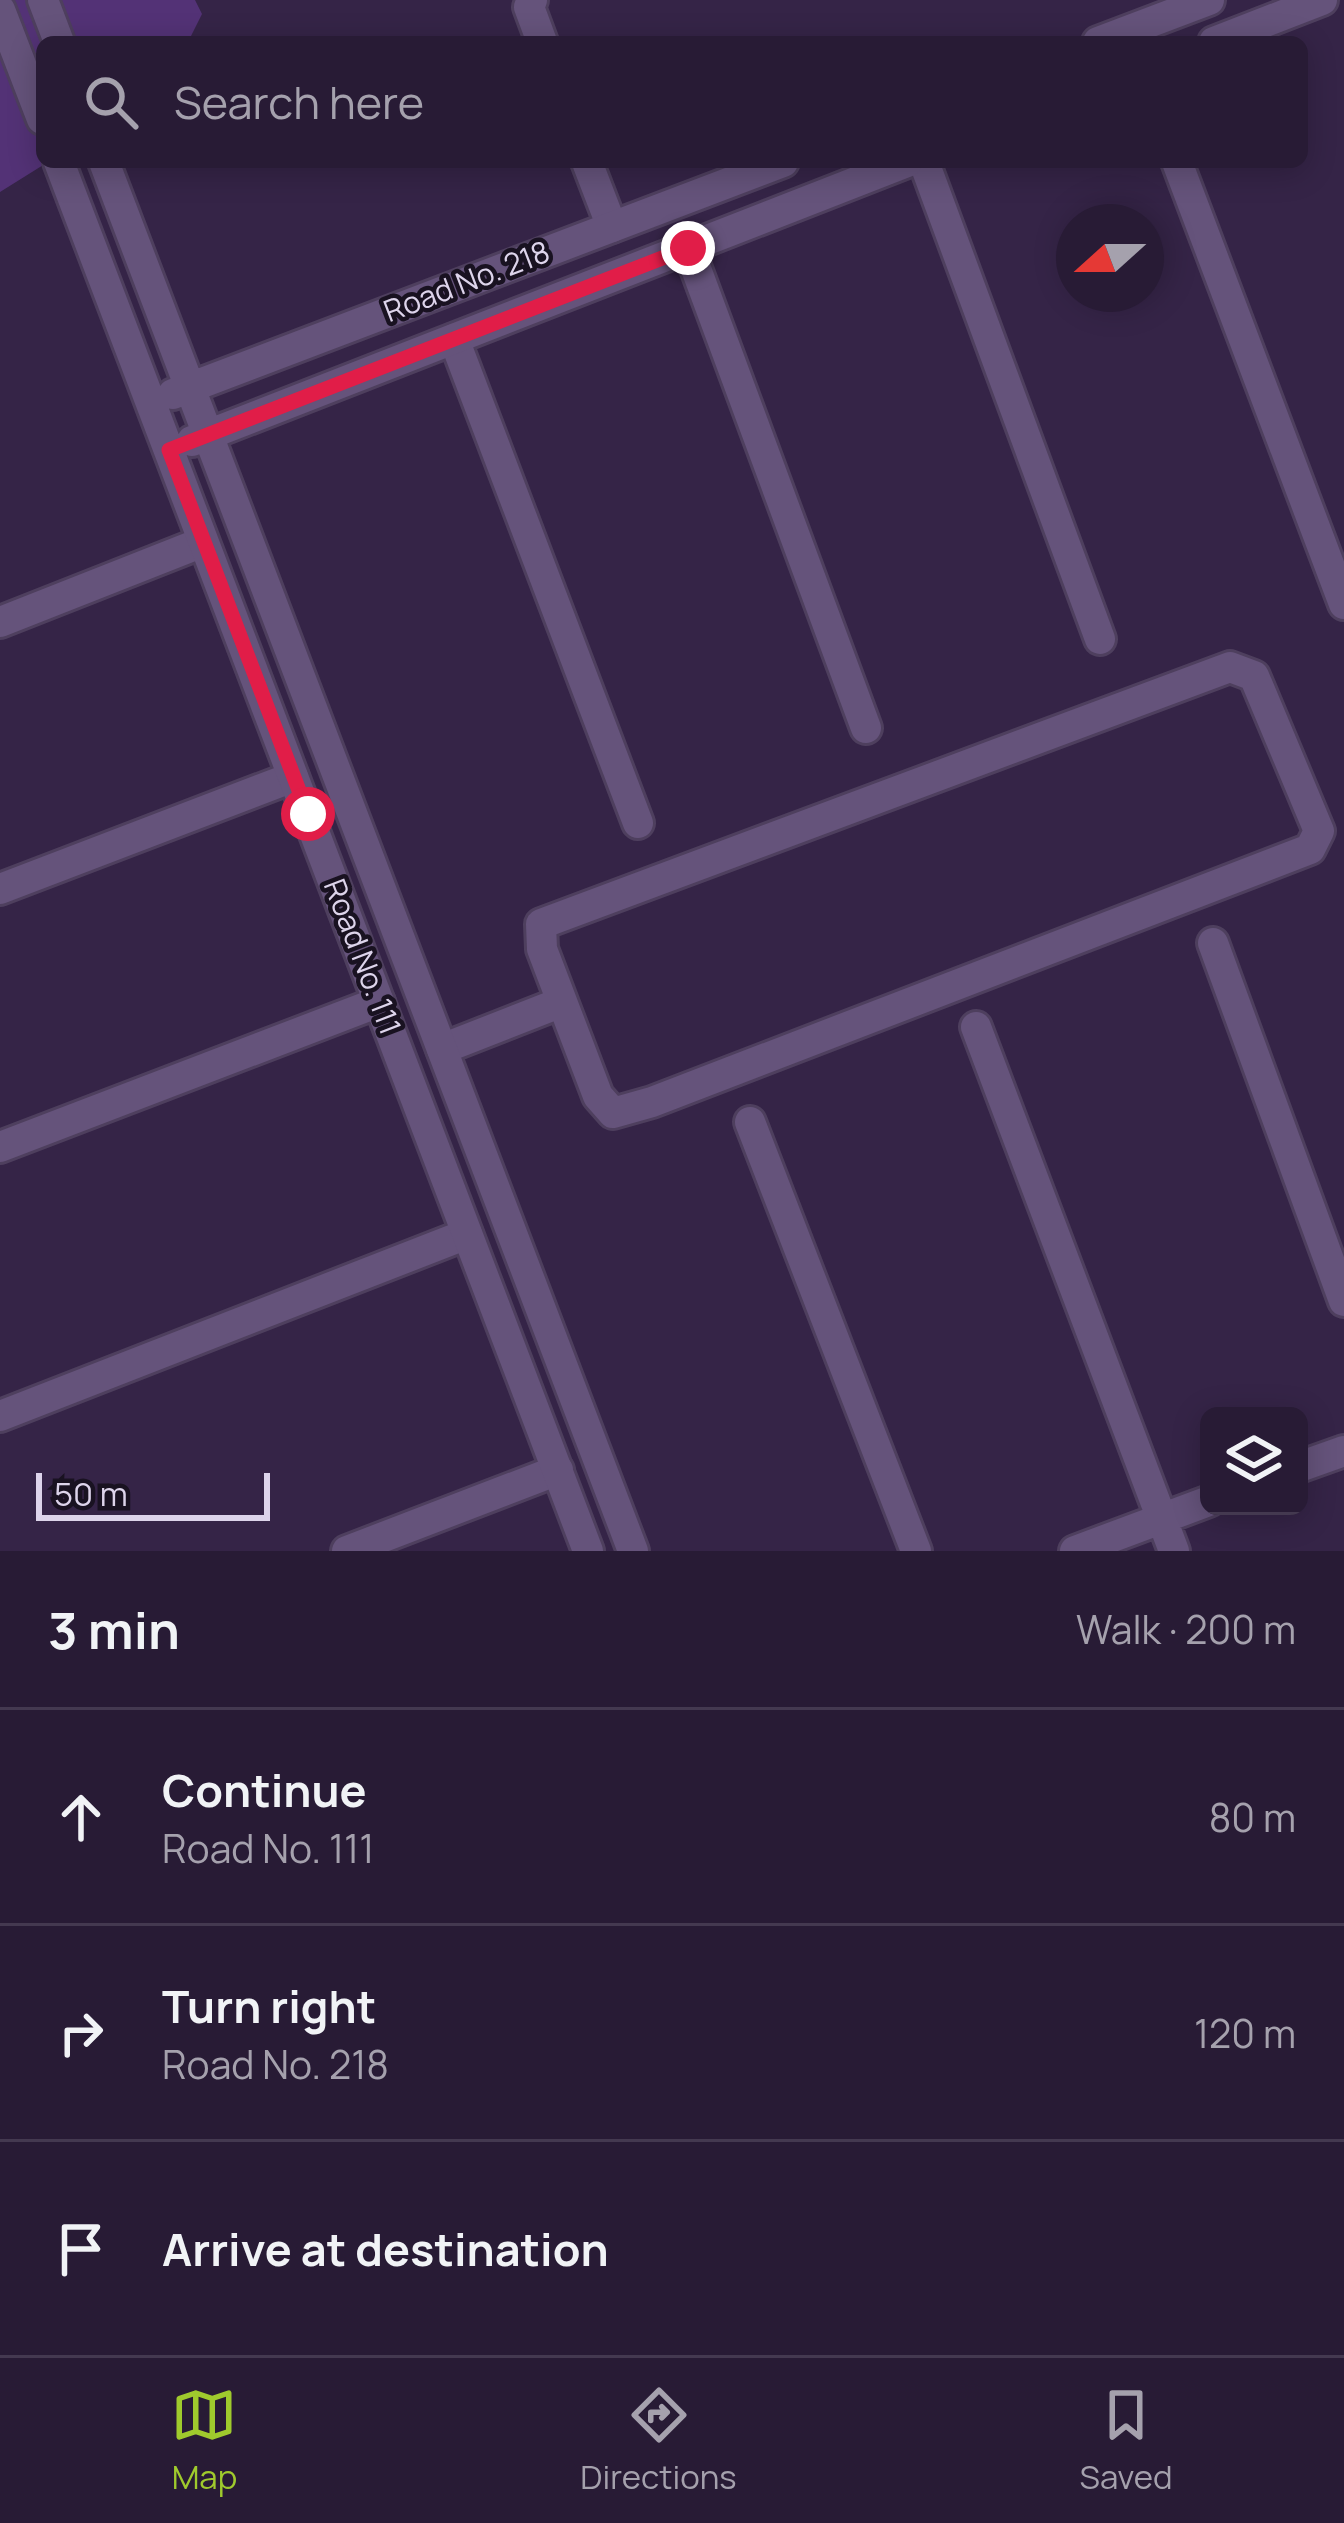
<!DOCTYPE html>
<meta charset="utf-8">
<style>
body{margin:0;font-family:Manrope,sans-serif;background:#30243d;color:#f1f3f6}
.controls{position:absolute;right:36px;bottom:36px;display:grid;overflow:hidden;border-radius:18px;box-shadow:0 6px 30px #0003}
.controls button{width:108px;height:108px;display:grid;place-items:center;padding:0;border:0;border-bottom:3px solid #443950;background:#281b35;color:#f1f3f6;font:60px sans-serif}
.compass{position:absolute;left:1056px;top:204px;width:108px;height:108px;border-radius:50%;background:#281b35;box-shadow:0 6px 30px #0003;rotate:249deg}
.scale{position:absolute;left:36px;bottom:30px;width:234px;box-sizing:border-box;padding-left:12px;border:6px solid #ddd4eb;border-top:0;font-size:33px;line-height:42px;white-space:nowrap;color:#ddd4eb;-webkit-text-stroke:9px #191221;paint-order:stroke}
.stop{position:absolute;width:36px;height:36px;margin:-27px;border:9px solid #e11d48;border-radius:50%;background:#fff}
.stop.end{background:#e11d48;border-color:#fff;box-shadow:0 3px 12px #0008}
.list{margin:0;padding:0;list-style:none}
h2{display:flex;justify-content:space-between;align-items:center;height:156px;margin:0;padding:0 48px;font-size:51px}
h2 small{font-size:39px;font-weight:400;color:#a5a1ad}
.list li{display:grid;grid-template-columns:78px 1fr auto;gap:36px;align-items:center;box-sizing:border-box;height:216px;padding:0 48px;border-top:3px solid #443950}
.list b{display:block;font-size:45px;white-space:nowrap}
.list p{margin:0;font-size:39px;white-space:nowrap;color:#a5a1ad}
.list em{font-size:39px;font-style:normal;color:#a5a1ad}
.icon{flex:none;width:66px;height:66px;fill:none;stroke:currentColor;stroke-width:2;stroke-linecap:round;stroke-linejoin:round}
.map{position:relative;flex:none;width:1344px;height:1551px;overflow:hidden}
.search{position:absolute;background:#281b35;box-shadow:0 6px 30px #0003;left:36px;right:36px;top:36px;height:132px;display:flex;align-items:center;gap:30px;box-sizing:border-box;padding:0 42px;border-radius:18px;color:#a5a1ad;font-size:45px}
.sheet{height:804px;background:#281b35}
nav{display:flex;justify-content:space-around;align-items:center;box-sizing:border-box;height:168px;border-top:3px solid #443950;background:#281b35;font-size:33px;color:#a5a1ad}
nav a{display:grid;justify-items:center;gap:6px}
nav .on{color:#9fca2d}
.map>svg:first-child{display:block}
.water{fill:#533276}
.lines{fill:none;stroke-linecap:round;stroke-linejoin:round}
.minor-casing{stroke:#4e3f5e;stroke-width:36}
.tertiary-casing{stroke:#4e3f5e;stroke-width:36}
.minor{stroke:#65537b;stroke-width:30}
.tertiary{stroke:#65537b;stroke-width:30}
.route{stroke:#e11d48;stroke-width:15}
.labels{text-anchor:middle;stroke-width:9;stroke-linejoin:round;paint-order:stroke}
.street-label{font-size:30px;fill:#ddd4eb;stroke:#191221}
</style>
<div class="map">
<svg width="1344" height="1551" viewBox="0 0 1344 1551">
<rect width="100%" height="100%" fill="#352447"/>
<path class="water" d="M0,0H195L202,14L188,42H42V162H48L0,192Z"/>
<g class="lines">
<defs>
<path id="minor" d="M532,0L529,7L542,42
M587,162L612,227
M924,162L1100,639
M1177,162L1344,604
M688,247L866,728
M454,339L638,823
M0,622L203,542
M1230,667L1254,676L1319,831L1310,849L652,1102L613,1113L598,1096L542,949L541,924Z
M0,889L293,777
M1213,943L1344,1301
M976,1027L1174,1551
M442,1049L562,1002
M750,1122L916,1551
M0,1147L379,1002
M0,1416L467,1234
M1299,1467L1344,1451
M347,1551L558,1470
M1075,1551L1209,1501"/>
<path id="tertiary" d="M43,0L59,42
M0,10L42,119
M1098,42L1209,0
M1214,42L1322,0
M59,162L588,1551
M104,162L633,1551
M173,394L783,162
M192,441L907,162"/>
</defs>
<use href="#minor" class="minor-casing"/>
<use href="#tertiary" class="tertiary-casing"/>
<use href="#minor" class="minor"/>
<use href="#tertiary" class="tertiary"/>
</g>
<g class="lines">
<path class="route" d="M308,814L169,450L688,248"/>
</g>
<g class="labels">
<g class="street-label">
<text transform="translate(467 282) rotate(-21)" y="10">Road No. 218</text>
<text transform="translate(362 957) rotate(69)" y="10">Road No. 111</text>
</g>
</g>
</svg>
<div class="controls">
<button><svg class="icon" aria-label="layers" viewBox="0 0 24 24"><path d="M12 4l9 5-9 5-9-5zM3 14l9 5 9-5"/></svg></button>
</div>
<svg class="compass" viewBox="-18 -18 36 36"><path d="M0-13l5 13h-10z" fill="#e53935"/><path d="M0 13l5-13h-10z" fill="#a5a1ad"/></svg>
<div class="scale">50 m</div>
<div class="stop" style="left:308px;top:814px"></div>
<div class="stop end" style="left:688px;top:248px"></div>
<div class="search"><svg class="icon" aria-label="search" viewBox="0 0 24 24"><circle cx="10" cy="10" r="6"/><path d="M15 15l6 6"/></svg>Search here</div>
</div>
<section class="sheet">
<h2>3 min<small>Walk · 200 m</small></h2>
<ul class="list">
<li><svg class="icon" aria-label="ahead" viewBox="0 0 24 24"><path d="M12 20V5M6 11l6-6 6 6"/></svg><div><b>Continue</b><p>Road No. 111</p></div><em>80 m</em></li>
<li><svg class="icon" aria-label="right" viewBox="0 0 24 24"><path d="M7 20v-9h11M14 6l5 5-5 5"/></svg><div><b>Turn right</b><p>Road No. 218</p></div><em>120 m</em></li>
<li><svg class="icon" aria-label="arrive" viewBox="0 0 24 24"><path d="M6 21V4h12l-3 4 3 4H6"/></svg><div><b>Arrive at destination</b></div></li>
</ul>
</section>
<nav>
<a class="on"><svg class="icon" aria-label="map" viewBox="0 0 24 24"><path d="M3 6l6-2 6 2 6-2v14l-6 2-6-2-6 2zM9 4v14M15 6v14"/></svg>Map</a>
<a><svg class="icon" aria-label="directions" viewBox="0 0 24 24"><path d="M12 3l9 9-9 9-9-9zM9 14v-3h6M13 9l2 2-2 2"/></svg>Directions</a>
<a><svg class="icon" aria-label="saved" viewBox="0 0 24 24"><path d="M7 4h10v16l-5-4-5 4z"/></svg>Saved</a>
</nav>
